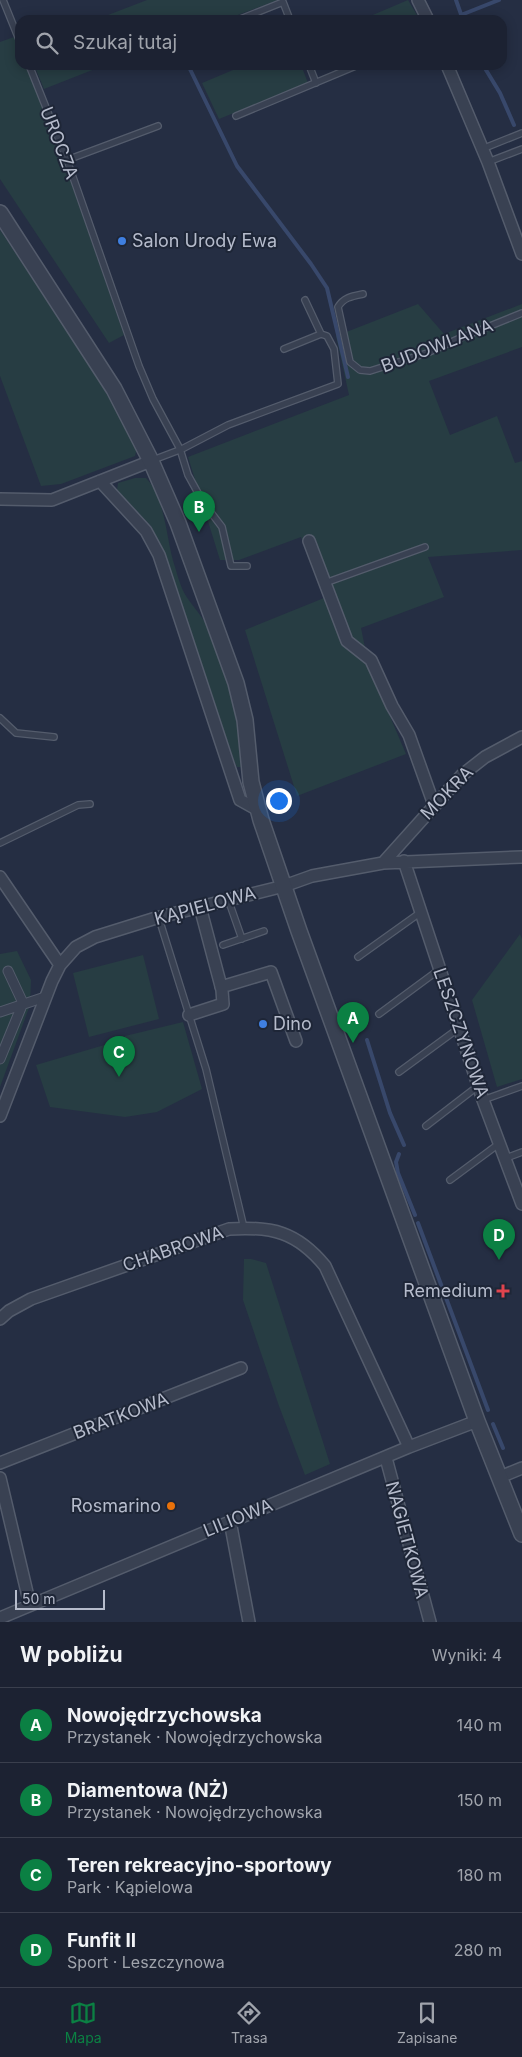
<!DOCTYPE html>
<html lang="pl">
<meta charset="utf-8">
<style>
body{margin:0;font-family:Inter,sans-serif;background:#252a3a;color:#f1f3f6}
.scale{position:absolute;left:15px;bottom:12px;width:90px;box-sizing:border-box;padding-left:5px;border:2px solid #b6bccc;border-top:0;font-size:14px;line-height:18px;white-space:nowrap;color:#b6bccc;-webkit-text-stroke:4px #1e2637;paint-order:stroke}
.you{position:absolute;left:278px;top:800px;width:18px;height:18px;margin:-12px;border:4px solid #fff;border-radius:50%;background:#1a73e8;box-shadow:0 0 0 8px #1a73e833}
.badge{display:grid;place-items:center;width:32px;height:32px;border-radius:50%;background:#0b8043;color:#fff;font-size:16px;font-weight:700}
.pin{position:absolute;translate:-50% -41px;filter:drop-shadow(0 1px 2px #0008)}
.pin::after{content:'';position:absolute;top:26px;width:18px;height:15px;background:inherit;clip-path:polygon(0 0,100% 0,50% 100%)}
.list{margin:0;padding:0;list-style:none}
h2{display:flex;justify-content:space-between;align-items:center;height:65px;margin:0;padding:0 20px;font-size:21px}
h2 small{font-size:16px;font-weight:400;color:#a0a4ac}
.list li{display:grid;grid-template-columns:32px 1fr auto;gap:15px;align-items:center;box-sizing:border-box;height:75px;padding:0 20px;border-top:1px solid #3a3f4d}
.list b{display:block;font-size:19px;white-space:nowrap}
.list p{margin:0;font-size:16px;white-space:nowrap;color:#a0a4ac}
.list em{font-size:16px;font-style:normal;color:#a0a4ac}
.icon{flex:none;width:28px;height:28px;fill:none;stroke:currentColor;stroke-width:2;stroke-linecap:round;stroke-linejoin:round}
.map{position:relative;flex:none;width:522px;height:1622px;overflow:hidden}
.search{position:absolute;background:#1c2232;box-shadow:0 2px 12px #0003;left:15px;right:15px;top:15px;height:55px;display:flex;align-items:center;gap:12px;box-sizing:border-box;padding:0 18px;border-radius:15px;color:#a0a4ac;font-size:19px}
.sheet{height:365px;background:#1c2232}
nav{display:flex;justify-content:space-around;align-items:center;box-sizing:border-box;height:70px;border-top:1px solid #3a3f4d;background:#1c2232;font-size:14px;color:#a0a4ac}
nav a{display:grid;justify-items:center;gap:2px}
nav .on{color:#0b8043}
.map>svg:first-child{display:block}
.green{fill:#273d43}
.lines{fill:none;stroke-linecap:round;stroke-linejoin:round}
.stream{stroke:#38486b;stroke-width:4}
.service-casing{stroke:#545c6c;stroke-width:8}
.pedestrian-casing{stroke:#545c6c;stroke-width:11}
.minor-casing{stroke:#545c6c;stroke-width:14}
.tertiary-casing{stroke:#545c6c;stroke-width:18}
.service{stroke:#394152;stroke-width:5.5}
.pedestrian{stroke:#394152;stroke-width:9}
.minor{stroke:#394152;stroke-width:11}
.tertiary{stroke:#394152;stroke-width:15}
.shop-dot{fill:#3f7fe0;stroke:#1e2637;stroke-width:2}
.health-dot{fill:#e0444e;stroke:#1e2637;stroke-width:2}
.food-dot{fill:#e8710a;stroke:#1e2637;stroke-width:2}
.labels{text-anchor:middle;stroke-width:4;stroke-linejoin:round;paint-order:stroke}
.street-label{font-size:18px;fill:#b6bccc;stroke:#1e2637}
.poi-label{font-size:18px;fill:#b6bccc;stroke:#1e2637;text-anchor:start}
</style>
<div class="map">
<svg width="522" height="1622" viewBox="0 0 522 1622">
<rect width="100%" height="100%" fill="#252e43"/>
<path class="green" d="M147,0H278L224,20H95Z
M408,0L420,20H361Z
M14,37L20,51V65H26L56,139L124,335L109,343L0,179V42Z
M34,65H105L44,89Z
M245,65H301L308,83L219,119L202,83Z
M0,230L89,363L134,441L137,448L135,456L61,484L41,486L0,376Z
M418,304L444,334L522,304V347L429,381L450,435L497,416L515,463L522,461V550L428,557L444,597L361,628L369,667L406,754L297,796L245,630L324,598L301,537L239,560H220L188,457L349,395L336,336Z
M135,478H146C166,498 166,541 175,567C178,577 181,588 186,596C194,608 204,618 210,631C232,675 239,718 244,767H237L235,763L159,543L151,526L117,490L118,483Z
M520,934L522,939V1079L497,1087L472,1000Z
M17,951L31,980L30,1005L0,1087V954Z
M143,955L159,1019L89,1037L73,973Z
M183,1022L202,1089L157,1112L125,1117L50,1107L36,1065L125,1039V1036Z
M244,1259H251L266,1263L330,1464L305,1475L279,1406L243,1300Z"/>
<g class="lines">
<path class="stream" d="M456,0L463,20
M461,15L499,0
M188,65L237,166L311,264L327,288L348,377
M483,65L500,93L514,125
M367,1040L390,1113L404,1145
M399,1154L396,1162L398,1173L415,1215
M418,1223L488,1410
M493,1424L503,1448"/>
<defs>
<path id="service" d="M3,0L20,42
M238,20L283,2L290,20
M29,65L67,160L139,366L153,399L180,449L188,475L203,502L222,527L231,566H247
M309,65L316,83
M236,116L358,65
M482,149L522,133
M67,160L158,126
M488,162L522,149
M363,294C353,296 344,297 338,307L350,362L360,370L370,371L427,353L458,339L522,313
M284,349L321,334
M153,460L182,449L228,425L338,384L334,349L327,336L321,334L305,300
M325,583L425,547
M0,718L16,733L54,737
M0,843L78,805L90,804
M228,899L242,939
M156,918L161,925L206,1069L244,1228
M223,945L264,931
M358,957L421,912
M379,1014L440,969
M399,1072L459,1028
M483,1100L522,1086
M426,1126L478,1086
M506,1158L522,1152
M450,1180L500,1143"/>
<path id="pedestrian" d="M0,1012L45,997
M0,1059L23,1003L8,971"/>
<path id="minor" d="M418,0L428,20
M447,65L488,162L522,254
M100,481L146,531L159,555L240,800L258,810
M0,499L52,500L151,461
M309,541L347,641L371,660L392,706L409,735L434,805
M404,861L483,1100L522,1204
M383,863L462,775L485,757L522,737
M0,877L60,965
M221,987L271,972L296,1041
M189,1015L223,1004L222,990L200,907
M0,1116L52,981L60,965L76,947L95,937L156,918L284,886L312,876L383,863L522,857
M0,1319L9,1311L31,1299L229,1229C272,1226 297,1232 325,1266L409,1447
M386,1458L430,1622
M0,1463L241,1368
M500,1477L522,1468
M0,1478L30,1605
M230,1521L249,1622
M0,1618L409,1447L477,1421"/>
<path id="tertiary" d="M0,213L114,389L151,461L178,523L236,683L245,720L251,782L261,820L299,931L477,1421L522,1534"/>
</defs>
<use href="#service" class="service-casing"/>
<use href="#pedestrian" class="pedestrian-casing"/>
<use href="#minor" class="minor-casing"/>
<use href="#tertiary" class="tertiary-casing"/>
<use href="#service" class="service"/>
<use href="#pedestrian" class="pedestrian"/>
<use href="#minor" class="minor"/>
<use href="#tertiary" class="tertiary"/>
</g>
<g class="shop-dot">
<circle cx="122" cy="241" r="5"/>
<circle cx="263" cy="1024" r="5"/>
</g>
<path class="health-dot" d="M500.5 1283.5h5v5h5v5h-5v5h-5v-5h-5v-5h5z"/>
<circle class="food-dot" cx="171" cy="1506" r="5"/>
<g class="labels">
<g class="street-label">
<text transform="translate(59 143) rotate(69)" y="6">UROCZA</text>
<text transform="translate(437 346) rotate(-21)" y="6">BUDOWLANA</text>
<text transform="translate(447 793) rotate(-46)" y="6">MOKRA</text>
<text transform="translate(205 906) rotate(-15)" y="6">KĄPIELOWA</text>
<text transform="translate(461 1033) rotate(71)" y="6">LESZCZYNOWA</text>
<text transform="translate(173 1249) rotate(-19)" y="6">CHABROWA</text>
<text transform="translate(121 1416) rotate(-21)" y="6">BRATKOWA</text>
<text transform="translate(238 1518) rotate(-22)" y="6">LILIOWA</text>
<text transform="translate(407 1540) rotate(75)" y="6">NAGIETKOWA</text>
</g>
<g class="poi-label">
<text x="132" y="247">Salon Urody Ewa</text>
<text x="273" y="1030">Dino</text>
<text x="493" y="1297" text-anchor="end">Remedium</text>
<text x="161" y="1512" text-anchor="end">Rosmarino</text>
</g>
</g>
</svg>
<div class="scale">50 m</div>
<div class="you"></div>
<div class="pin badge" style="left:353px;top:1043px">A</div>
<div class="pin badge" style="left:199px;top:532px">B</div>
<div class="pin badge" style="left:119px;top:1077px">C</div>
<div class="pin badge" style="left:499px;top:1260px">D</div>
<div class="search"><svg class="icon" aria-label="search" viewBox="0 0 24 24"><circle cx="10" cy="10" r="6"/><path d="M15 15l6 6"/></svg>Szukaj tutaj</div>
</div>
<section class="sheet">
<h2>W pobliżu<small>Wyniki: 4</small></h2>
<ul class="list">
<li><span class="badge">A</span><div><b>Nowojędrzychowska</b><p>Przystanek · Nowojędrzychowska</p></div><em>140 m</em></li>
<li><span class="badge">B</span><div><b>Diamentowa (NŻ)</b><p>Przystanek · Nowojędrzychowska</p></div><em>150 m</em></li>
<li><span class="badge">C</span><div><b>Teren rekreacyjno-sportowy</b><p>Park · Kąpielowa</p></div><em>180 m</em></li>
<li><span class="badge">D</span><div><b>Funfit II</b><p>Sport · Leszczynowa</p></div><em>280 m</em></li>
</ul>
</section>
<nav>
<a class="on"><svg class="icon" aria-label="map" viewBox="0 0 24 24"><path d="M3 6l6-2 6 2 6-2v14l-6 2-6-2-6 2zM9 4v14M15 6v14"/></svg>Mapa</a>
<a><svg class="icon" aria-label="directions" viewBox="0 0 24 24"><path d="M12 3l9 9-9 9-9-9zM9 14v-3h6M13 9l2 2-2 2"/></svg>Trasa</a>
<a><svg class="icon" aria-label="saved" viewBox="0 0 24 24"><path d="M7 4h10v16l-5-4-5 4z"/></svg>Zapisane</a>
</nav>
